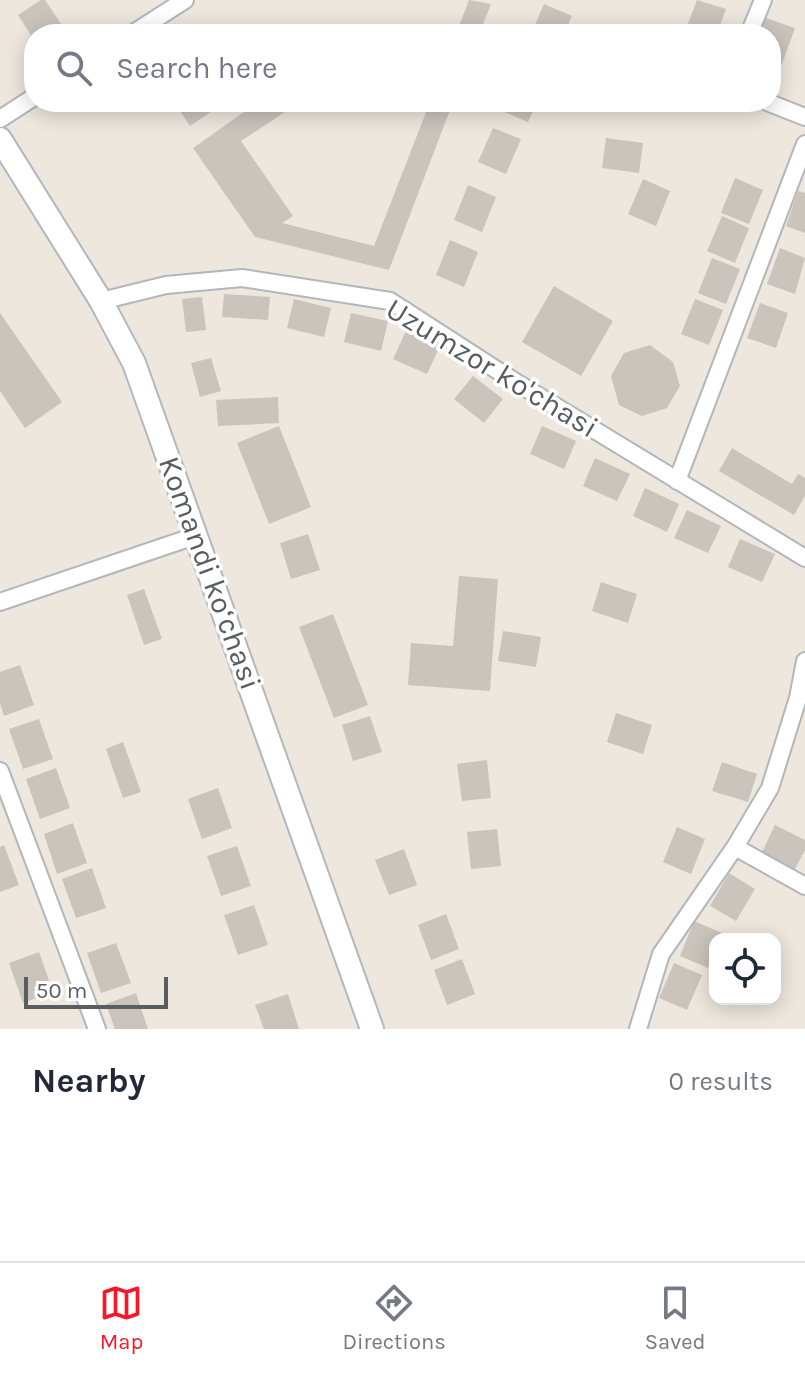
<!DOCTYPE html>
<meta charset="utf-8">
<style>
body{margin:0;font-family:Karla,sans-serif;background:#f6f6f7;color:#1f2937}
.controls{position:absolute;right:24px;bottom:24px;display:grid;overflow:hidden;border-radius:16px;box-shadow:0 4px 20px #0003}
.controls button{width:72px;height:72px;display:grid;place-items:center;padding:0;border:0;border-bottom:2px solid #e0e1e3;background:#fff;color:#1f2937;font:40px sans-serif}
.scale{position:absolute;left:24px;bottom:20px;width:144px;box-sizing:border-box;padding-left:8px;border:4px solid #575d61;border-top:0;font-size:22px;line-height:28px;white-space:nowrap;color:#575d61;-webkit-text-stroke:6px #fff;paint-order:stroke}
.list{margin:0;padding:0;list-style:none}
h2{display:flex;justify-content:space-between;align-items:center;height:104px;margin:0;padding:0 32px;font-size:34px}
h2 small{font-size:26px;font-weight:400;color:#747a83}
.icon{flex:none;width:44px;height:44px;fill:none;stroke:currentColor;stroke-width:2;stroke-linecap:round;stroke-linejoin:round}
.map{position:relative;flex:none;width:805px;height:1029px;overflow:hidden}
.search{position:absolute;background:#fff;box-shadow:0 4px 20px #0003;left:24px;right:24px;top:24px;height:88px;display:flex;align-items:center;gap:20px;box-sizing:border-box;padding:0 28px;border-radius:32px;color:#747a83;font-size:30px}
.sheet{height:232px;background:#fff}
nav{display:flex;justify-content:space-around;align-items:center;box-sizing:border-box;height:112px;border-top:2px solid #e0e1e3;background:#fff;font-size:22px;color:#747a83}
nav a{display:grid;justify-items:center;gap:4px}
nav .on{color:#fc1527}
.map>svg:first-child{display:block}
.building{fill:#cac4bd}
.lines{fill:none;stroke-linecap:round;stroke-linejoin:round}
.street-casing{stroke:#b1b7bb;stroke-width:20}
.secondary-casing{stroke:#b2b8bd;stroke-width:26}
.street{stroke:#fff;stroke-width:16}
.secondary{stroke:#fff;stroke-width:22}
.labels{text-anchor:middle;stroke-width:7;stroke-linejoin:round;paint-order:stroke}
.street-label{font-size:30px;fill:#575d61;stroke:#fff}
</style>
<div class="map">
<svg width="805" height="1029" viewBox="0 0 805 1029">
<rect width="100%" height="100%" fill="#ede7de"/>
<path class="building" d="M41,0H45L67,33L34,34V40L18,15Z
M469,0L491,4L479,34H456Z
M697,0L726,9L717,34H684Z
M544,4L572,16L564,34H531Z
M766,18L795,28L782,64L771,60V34H760Z
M174,102H225L190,126Z
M258,102H287L291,108L241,141L293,216L282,223L374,246L430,102H453L389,270L255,237L193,148Z
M504,102H537L528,122L500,110Z
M493,128L521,139L506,174L478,162Z
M606,138L643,143L639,173L602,168Z
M735,178L763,190L749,224L721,213Z
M643,179L670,191L656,226L628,214Z
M468,185L496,197L482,232L454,220Z
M798,191L805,193V233L786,226Z
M722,216L749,228L735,263L707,251Z
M450,240L478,252L464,287L436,275Z
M780,248L805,258L795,294L767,284Z
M712,258L740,269L726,304L698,293Z
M554,286L613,321L581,376L522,342Z
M224,294L270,297L268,320L222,317Z
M202,297L206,330L186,332L182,299Z
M294,299L331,308L324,337L287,328Z
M695,299L723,310L709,345L681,334Z
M760,303L788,313L776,348L747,338Z
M0,313L62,402L25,428L0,391Z
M351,313L388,321L381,351L344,342Z
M406,331L440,346L427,374L393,359Z
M650,345L673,362L680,386L667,408L642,416L619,405L611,376L624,353Z
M211,358L221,391L200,397L191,363Z
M473,376L503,399L484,423L454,399Z
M278,397L279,423L218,426L216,400Z
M279,426L311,507L269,524L237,443Z
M542,426L576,441L564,469L530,454Z
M732,448L792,484L798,474L805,478V496L794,515L719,471Z
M595,458L630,474L617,501L583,486Z
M645,488L679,504L667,532L633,516Z
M687,510L721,526L708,553L674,538Z
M308,534L320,570L291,579L280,543Z
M740,539L775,554L762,582L728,567Z
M459,576L498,579L490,691L408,685L411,643L453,646Z
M601,582L637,594L628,623L592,611Z
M144,589L162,639L144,645L127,595Z
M333,614L368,705L334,718L299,627Z
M503,631L541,637L536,667L498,661Z
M20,665L34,705L4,716L0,703V672Z
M616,713L652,725L643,754L607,742Z
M370,716L382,752L353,761L342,725Z
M39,719L53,759L23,769L9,729Z
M123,742L141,792L123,798L106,749Z
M487,760L491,798L462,801L457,764Z
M722,762L757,774L748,802L712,791Z
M56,768L70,808L40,819L26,779Z
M218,788L232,828L202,839L188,799Z
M73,823L87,863L57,874L44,834Z
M775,825L805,840V850L795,869L762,852Z
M677,827L705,839L691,874L663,862Z
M497,829L501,866L471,869L467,832Z
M4,845L19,885L0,892V847Z
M237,846L251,886L221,896L207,856Z
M404,849L417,885L389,895L375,860Z
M92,868L106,908L76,918L62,879Z
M729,873L755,889L736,921L710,906Z
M254,905L268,945L238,955L224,915Z
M446,914L459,949L431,960L418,925Z
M694,921L722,933L720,939H715L708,968L680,956Z
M116,943L131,983L101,993L87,953Z
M39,952L53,992L23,1003L9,963Z
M462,959L475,994L447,1005L434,970Z
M674,963L702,975L687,1010L659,998Z
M136,993L148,1029H115L106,1004Z
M288,994L299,1029H264L255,1005Z"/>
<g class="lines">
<defs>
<path id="street" d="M132,34L185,0
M749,34L763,0
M767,102L805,117
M0,119L34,97
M101,301L166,285L242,278L390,301L514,381L805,558
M677,481L805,144
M0,602L198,535
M0,771L97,1029
M735,847L805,886
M638,1029L661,954L735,847L770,788L798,698L805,661"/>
<path id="secondary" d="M0,139L101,301L134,363L372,1029"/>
</defs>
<use href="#street" class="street-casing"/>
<use href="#secondary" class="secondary-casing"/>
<use href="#street" class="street"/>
<use href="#secondary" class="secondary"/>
</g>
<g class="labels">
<g class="street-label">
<text transform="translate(492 368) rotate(31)" y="10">Uzumzor ko'chasi</text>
<text transform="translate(210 573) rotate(70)" y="10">Komandi ko‘chasi</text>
</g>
</g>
</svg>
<div class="controls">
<button><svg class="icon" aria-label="locate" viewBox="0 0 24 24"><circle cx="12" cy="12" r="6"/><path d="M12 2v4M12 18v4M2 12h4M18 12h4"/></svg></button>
</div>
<div class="scale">50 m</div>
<div class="search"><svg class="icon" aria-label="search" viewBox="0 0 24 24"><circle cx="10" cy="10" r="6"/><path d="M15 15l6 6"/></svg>Search here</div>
</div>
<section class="sheet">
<h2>Nearby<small>0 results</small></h2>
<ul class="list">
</ul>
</section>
<nav>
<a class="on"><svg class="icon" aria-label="map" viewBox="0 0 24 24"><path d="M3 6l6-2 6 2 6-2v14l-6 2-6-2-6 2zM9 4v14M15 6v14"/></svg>Map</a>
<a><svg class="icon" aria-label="directions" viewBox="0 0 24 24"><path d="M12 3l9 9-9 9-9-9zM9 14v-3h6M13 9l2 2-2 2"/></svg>Directions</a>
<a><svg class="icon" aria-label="saved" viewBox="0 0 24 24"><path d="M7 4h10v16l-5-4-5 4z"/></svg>Saved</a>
</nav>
